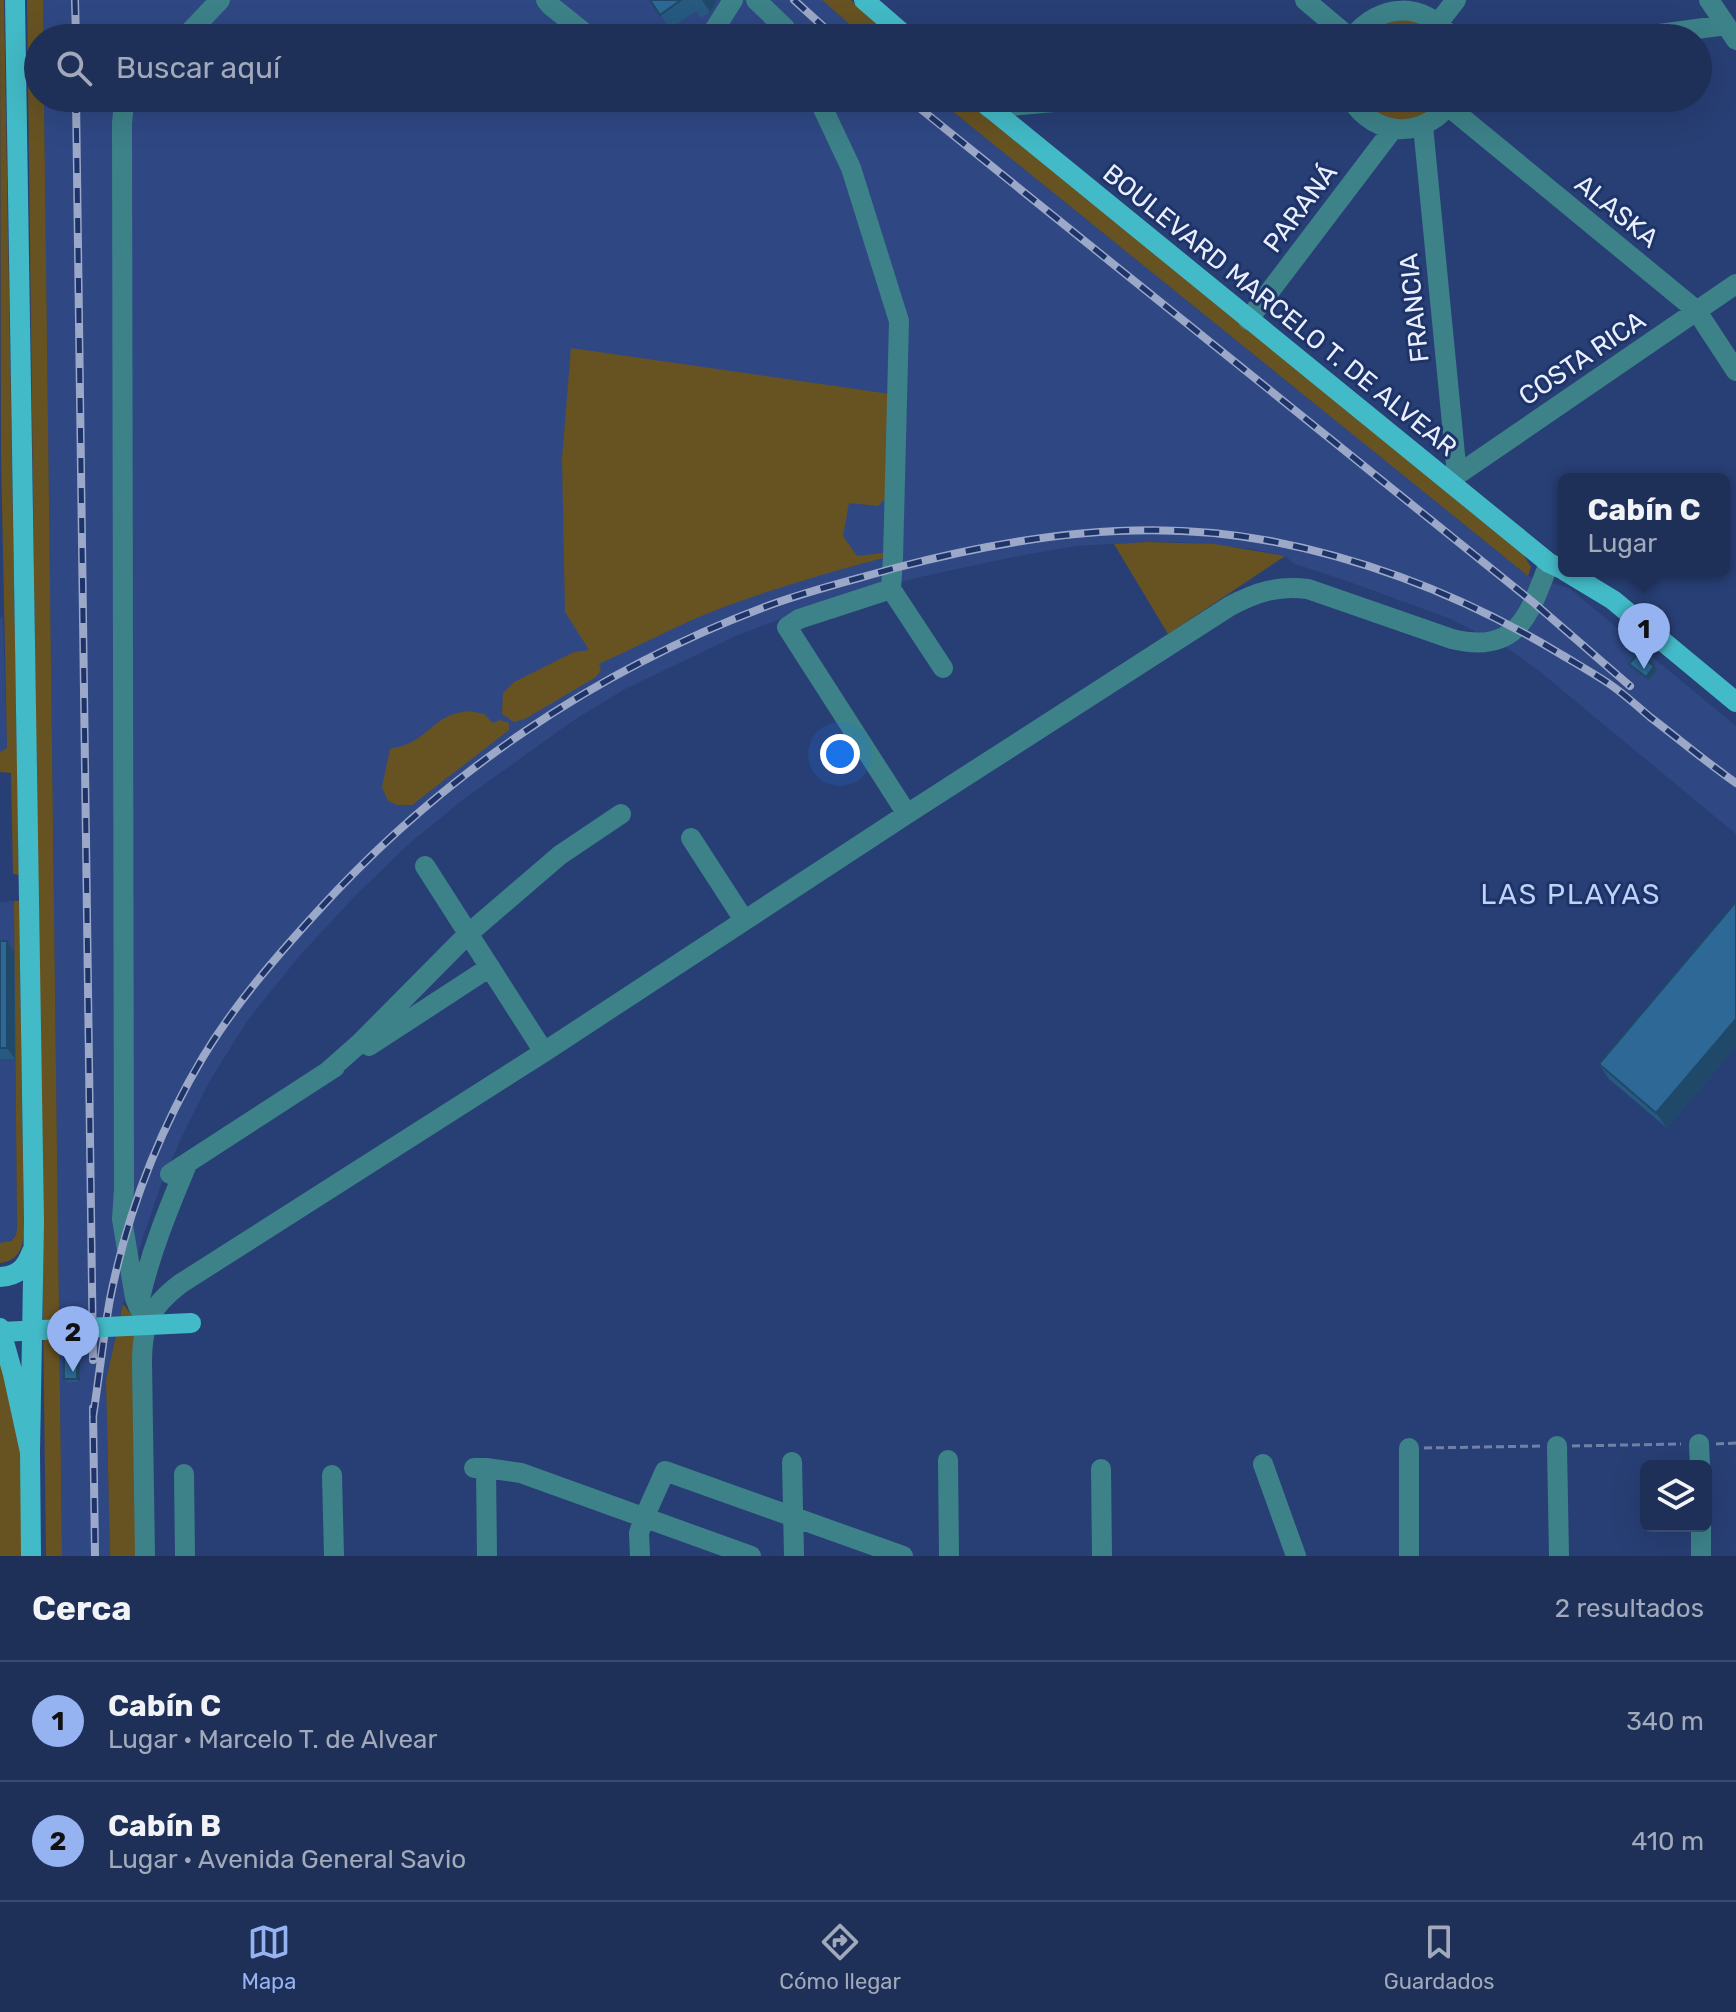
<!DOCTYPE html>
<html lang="es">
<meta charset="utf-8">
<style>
body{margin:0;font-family:Rubik,sans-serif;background:#26375e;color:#f1f3f6}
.controls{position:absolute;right:24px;bottom:24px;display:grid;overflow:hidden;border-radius:12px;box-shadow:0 8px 32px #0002}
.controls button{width:72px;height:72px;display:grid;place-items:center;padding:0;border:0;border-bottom:2px solid #3c4a6e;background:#1e2f58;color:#f1f3f6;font:40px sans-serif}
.you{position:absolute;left:840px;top:754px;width:28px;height:28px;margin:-20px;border:6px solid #fff;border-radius:50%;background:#1a73e8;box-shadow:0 0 0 12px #1a73e833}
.badge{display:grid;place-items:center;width:52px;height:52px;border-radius:50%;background:#95b2f1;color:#111;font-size:26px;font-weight:700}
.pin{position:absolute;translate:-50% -66px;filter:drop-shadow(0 2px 4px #0008)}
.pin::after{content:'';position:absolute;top:42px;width:28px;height:24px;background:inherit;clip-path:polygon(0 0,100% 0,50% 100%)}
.popup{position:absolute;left:1558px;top:473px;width:172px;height:104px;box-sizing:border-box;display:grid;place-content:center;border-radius:12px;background:#1e2f58;filter:drop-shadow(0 2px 6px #0005);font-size:26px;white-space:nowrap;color:#a1a9ba}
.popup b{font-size:30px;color:#f1f3f6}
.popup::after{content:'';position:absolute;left:50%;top:100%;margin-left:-16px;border:16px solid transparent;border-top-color:#1e2f58}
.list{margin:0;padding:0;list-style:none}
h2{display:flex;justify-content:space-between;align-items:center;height:104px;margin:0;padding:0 32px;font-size:34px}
h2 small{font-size:26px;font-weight:400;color:#a1a9ba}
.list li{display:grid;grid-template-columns:52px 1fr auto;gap:24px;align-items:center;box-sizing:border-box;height:120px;padding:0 32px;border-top:2px solid #3c4a6e}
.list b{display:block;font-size:30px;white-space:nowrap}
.list p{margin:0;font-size:26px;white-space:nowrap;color:#a1a9ba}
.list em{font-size:26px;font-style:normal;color:#a1a9ba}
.icon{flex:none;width:44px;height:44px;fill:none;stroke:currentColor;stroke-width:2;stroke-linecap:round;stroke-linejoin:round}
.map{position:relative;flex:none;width:1736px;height:1556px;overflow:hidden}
.search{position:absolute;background:#1e2f58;box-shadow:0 8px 32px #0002;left:24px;right:24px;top:24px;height:88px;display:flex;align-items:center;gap:20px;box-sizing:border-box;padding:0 28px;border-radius:44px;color:#a1a9ba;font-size:30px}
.sheet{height:344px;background:#1e2f58}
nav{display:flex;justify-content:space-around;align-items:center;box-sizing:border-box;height:112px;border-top:2px solid #3c4a6e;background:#1e2f58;font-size:22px;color:#a1a9ba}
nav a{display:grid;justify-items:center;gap:4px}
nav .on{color:#95b2f1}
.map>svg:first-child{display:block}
.built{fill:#2f4884}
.green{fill:#675222}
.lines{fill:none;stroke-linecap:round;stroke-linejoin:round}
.path{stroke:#7081a8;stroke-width:3;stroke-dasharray:8 4;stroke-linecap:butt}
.minor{stroke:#3d8289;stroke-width:20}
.major{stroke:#43bac7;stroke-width:20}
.rail-casing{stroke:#9ca8c7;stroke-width:8}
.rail{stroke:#1e3469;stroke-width:5;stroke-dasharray:15;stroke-linecap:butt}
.major-bridge{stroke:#43bac7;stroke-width:20}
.wall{fill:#275981}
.shaded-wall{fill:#204969}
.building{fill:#2d6896;stroke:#204969;stroke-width:2}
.labels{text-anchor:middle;stroke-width:6;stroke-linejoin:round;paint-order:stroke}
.street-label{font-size:26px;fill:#e9effd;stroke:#1e3469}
.neighbourhood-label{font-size:28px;letter-spacing:2px;fill:#bfd2f9;stroke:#1e3469}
</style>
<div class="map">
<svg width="1736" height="1556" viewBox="0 0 1736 1556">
<rect width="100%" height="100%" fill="#283f75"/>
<path class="built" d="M43,0H822L865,38H43Z
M44,98H936L1528,576L1569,588L1736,726V834L1538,670L1510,650L1451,619L1347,581L1295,564L1285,556L1251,549L1178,542H1147L1076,546L1013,557L920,577L821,604L738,635L625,689L571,722L465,798L411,842L355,896L301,954L247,1021L209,1082L183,1134L162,1182L143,1237L121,1311L106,1380L110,1556H62Z
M3,616L7,748L0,752V619Z
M14,901L17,1228L16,1235L7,1243H0V902Z"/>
<path class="green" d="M0,0H4L19,875L13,874L11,773L0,772V752L7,748L1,455Z
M27,0H43V38H38V98H44L62,1556H46Z
M822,0H851L893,38H865Z
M1415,19L1442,38H1361L1384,20Z
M936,98H963L1523,554L1531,567L1528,576Z
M1360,98H1444C1427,116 1404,126 1380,115C1372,111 1366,104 1360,98Z
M571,348L890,394L886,498L878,506L849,503L843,536L857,556L883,553V558C823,574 764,591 706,614C670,629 635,648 599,664L601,670L596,677L525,719L514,722L502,714L503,693L514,682L574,652L589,650L565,612L562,458Z
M1147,542L1215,544L1285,556L1168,634L1114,544Z
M469,711L484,714L493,723L500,720L509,723V730L412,805H397L388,801L382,787L390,749C396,747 404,746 410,743C434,730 438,714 469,711Z
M14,901H19L24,1228C24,1245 20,1261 0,1263V1243L11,1241L16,1235L17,1228Z
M123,1304L134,1318L138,1556H110L106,1380Z
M0,1349L19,1438L23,1479L25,1556H0Z"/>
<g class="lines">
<path class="path" d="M1716,1444L1736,1443
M1572,1446L1681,1444
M1424,1448L1541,1446"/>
<path class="minor" d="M546,0L551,6L591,38
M756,0L785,28L790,38
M1305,0L1350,38
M1709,0L1736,40
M1438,23L1456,0
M184,38L220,0
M709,38L733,0
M1352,38C1380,2 1424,1 1452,38
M1630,38L1726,25
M128,98L124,103L122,123L124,1189L122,1219L135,1298L139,1308L148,1318
M818,98L851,168L899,321L893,558L891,589L943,668
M1350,98C1376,140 1428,139 1454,98
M1449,107L1696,310L1736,371
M989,108L1098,98
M1423,126L1457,475L1451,483
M1248,320L1393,129
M1457,475L1736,284
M891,589L799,619L787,627L907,814
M691,838L744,920
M425,866L544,1052
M369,1046L490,967
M326,1073L360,1043L468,934L560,855L621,814
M170,1174L335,1067
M140,1298C151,1251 169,1207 188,1162
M1699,1444L1700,1466
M1557,1446L1559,1556
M1409,1448V1556
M948,1460L949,1556
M792,1462L794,1556
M1263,1464L1296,1556
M474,1468H486L521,1473L751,1556
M486,1468L487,1556
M1101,1469L1102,1556
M184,1474L185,1556
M332,1475L334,1556
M1701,1526V1556
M145,1556L142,1363C142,1325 149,1308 180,1284L544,1052L907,814L1230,606C1257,592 1278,585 1308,589L1452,639C1518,655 1529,615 1549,563
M640,1556L639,1533L644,1518L665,1471L903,1556"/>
<path class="major" d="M15,0L34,1222L30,1452
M864,0L908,38
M978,98L1549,563L1564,570
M1565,571L1613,600L1736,702
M0,1277C19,1276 26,1267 32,1251
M0,1328L13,1374L30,1452L31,1556"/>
<defs>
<path id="rail" d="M75,0L76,38
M794,0L836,38
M76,98L93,1360
M907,98L1534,603L1630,686
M93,1408L95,1556
M93,1417C99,1378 103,1338 110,1299C127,1214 159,1131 203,1057C235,1004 276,957 317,912C441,775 597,669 770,605C811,590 853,580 895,568C1017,536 1145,517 1270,541C1375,561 1471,600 1562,655C1577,664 1593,673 1608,683C1623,693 1636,705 1650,717C1679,739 1706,762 1736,783"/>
</defs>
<use href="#rail" class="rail-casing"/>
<use href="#rail" class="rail"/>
<path class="major-bridge" d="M0,1332L191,1323"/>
</g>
<path class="wall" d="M650,0H715L716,2L710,12L701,18L696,11L670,29Z
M1736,902V1046L1667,1128L1609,1079L1599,1064Z
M0,941H7L14,952L15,1059H0Z
M80,1362V1382H67L64,1379Z"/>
<path class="shaded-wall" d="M702,0H715L716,2L710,12Z
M1654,666L1657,670L1648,681L1646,677Z
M7,941L14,952L15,1059L7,1048Z
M1736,1019V1046L1667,1128L1656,1113Z
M77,1358L80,1362V1382L77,1379Z"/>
<path class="building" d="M650,0H681L660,15Z
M1638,654L1654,666L1646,677L1629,664Z
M1736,902V1019L1656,1113L1599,1064Z
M0,941H7V1048H0Z
M64,1358H77V1379H64Z"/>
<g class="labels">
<g class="street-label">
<text transform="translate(1300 208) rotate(-53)" y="9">PARANÁ</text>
<text transform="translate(1617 211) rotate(39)" y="9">ALASKA</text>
<text transform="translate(1414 308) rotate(-96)" y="9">FRANCIA</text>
<text transform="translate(1280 310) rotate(39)" y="9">BOULEVARD MARCELO T. DE ALVEAR</text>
<text transform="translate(1582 358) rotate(-34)" y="9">COSTA RICA</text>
</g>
<g class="neighbourhood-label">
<text x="1571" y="904">LAS PLAYAS</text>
</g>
</g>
</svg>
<div class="controls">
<button><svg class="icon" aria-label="layers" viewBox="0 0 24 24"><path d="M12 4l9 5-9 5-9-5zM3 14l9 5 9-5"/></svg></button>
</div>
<div class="you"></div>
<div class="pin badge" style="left:1644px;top:669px">1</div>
<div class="popup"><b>Cabín C</b>Lugar</div>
<div class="pin badge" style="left:73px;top:1372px">2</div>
<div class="search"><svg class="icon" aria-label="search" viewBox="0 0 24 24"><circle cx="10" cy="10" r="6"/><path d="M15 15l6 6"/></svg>Buscar aquí</div>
</div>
<section class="sheet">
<h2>Cerca<small>2 resultados</small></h2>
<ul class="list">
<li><span class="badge">1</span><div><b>Cabín C</b><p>Lugar · Marcelo T. de Alvear</p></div><em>340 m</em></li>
<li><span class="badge">2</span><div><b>Cabín B</b><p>Lugar · Avenida General Savio</p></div><em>410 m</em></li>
</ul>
</section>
<nav>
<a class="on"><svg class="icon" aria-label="map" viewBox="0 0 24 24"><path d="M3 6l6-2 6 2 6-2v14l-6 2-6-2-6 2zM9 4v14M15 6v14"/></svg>Mapa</a>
<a><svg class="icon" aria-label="directions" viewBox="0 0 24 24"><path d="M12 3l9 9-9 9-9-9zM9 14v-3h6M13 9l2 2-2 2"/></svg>Cómo llegar</a>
<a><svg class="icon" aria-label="saved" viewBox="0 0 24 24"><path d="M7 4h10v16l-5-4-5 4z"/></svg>Guardados</a>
</nav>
